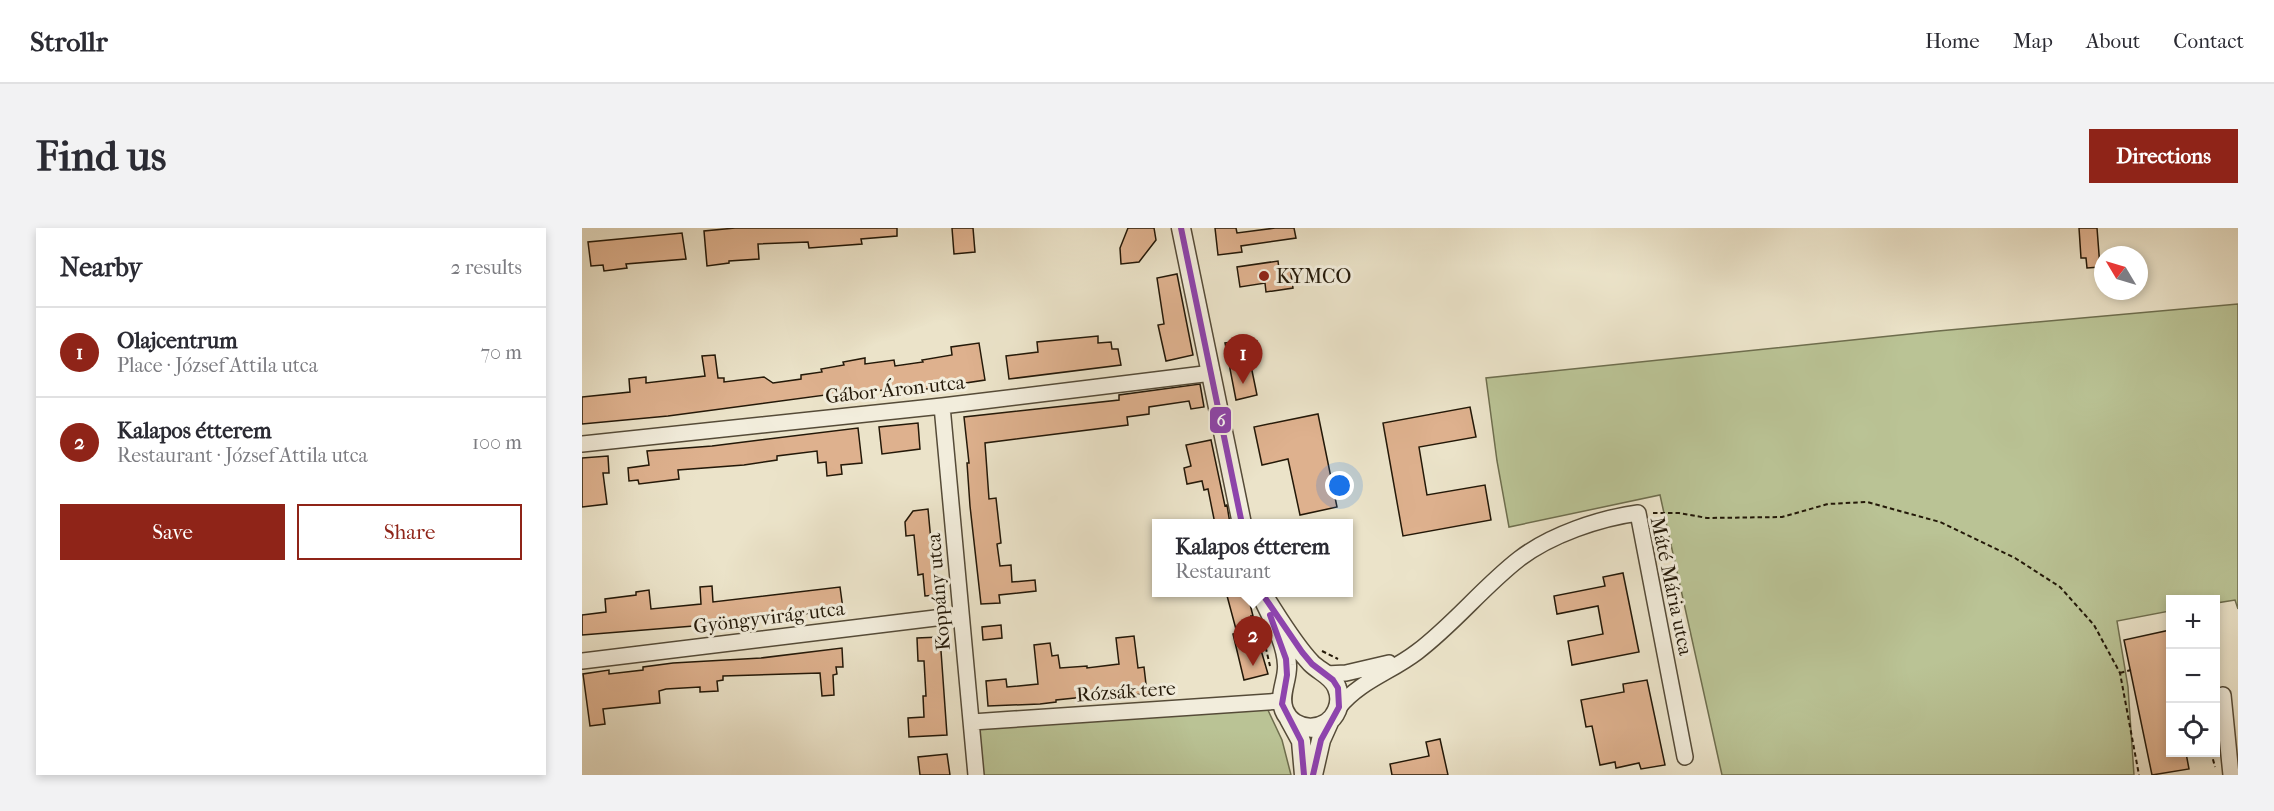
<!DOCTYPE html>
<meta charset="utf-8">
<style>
body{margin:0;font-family:"IM FELL French Canon",serif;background:#f2f2f3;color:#2b2b33}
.controls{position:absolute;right:18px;bottom:18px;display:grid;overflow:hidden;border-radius:0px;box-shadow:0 3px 9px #0003}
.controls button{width:54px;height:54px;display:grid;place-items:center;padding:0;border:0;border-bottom:2px solid #e1e1e2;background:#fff;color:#2b2b33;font:30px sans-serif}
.compass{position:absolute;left:1512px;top:18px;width:54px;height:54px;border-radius:50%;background:#fff;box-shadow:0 3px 9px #0003;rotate:308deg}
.you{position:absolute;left:758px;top:258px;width:21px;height:21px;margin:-15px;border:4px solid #fff;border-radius:50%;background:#1a73e8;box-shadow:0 0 0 9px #1a73e833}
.badge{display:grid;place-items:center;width:39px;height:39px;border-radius:50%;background:#8f2418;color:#fff;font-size:20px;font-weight:700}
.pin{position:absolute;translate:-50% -50px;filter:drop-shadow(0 2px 3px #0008)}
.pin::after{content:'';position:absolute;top:32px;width:21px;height:18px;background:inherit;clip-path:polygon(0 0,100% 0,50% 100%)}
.popup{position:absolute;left:570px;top:291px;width:201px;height:78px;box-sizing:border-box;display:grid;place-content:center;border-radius:0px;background:#fff;filter:drop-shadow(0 2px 4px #0005);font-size:20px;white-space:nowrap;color:#7c7c81}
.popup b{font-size:22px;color:#2b2b33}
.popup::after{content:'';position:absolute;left:50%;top:100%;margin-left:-12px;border:12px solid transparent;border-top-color:#fff}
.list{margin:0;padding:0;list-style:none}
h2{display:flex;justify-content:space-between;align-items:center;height:78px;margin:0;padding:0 24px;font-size:26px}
h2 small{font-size:20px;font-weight:400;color:#7c7c81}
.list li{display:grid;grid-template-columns:39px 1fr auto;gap:18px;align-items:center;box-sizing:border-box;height:90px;padding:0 24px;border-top:2px solid #e1e1e2}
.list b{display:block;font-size:22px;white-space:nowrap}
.list p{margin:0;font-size:20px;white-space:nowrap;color:#7c7c81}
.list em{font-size:20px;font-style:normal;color:#7c7c81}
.actions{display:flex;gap:12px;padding:18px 24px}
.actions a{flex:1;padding:14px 0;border:2px solid #8f2418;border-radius:0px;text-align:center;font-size:21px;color:#8f2418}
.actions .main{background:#8f2418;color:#fff}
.icon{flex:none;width:33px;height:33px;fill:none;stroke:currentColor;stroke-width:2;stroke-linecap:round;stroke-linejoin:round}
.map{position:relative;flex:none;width:1656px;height:547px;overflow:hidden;border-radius:0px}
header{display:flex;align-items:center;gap:36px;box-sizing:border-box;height:84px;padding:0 30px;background:#fff;border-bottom:2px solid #e1e1e2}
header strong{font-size:28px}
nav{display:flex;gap:33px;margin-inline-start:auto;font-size:21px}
.intro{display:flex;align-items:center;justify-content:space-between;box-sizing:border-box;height:144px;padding:0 36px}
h1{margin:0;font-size:42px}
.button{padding:15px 27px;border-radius:0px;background:#8f2418;color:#fff;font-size:21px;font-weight:700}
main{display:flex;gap:36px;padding:0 36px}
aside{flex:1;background:#fff;border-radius:0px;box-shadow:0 3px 9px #0003}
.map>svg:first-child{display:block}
.green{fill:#bac395;stroke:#6e6e4e;stroke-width:1.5}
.building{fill:#deb18e;stroke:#231808;stroke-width:1.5}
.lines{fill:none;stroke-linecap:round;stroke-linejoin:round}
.minor-casing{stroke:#554b38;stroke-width:18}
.tertiary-casing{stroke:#554b38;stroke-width:21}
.path{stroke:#231808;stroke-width:2;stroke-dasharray:4.5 3;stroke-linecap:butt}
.minor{stroke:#f2eddc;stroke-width:15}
.tertiary{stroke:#f2eddc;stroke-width:18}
.bus-1-casing{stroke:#f2eddc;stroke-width:10}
.bus-1{stroke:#8e44ad;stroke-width:6}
.poi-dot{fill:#8f2418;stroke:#f2eddc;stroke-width:2}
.labels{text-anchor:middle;stroke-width:6;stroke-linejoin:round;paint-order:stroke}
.poi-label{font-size:20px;fill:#231808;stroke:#f2eddc;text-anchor:start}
.street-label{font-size:20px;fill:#231808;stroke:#f2eddc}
.line-badge{stroke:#f2eddc;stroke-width:2}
.badge-label{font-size:16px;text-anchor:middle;font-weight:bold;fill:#fff}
</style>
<header>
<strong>Strollr</strong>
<nav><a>Home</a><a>Map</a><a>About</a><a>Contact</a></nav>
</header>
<div class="intro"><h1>Find us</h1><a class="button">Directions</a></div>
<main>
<aside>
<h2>Nearby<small>2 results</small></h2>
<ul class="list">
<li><span class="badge">1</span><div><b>Olajcentrum</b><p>Place · József Attila utca</p></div><em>70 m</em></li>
<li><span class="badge">2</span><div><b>Kalapos étterem</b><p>Restaurant · József Attila utca</p></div><em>100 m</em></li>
</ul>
<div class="actions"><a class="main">Save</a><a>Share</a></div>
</aside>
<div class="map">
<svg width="1656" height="547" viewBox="0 0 1656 547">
<rect width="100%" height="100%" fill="#ebe3c9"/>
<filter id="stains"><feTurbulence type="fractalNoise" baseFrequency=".00333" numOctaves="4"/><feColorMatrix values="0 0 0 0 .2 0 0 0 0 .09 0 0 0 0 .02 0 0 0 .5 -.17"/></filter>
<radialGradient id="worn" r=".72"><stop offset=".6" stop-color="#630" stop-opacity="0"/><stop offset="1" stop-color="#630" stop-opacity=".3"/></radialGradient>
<path class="green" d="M1656,76V381L1653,372L1634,375V371H1588V383L1535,393L1546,459L1552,547H1140L1078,267L927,299L915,233L904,150L1356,103Z
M685,480L700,512L709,547H400L396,499Z"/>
<path class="building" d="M153,0H315V8L279,11L280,16L227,20L226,14L176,16L177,31L147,33V35L125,38L122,3Z
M370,0H391L393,24L372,26Z
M546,0H572L574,12L557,34L539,36L538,20Z
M633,0H654L655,5L693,0H712L714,10L659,18L660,24L636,27Z
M1497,0H1515L1518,39L1505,40L1504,30H1499Z
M100,5L104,31L44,36L45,40L22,43L21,37L9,38L6,14Z
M696,33L697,41L708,40L711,60L684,64L683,55L658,59L655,39Z
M595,46L611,127L584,133L576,97L582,96L575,50Z
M516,108V115L529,114L530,121H536L539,137L427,151L424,128L456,124L455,114Z
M658,113V115L675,113L678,131L668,133L675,167L654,172L643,115Z
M397,115L403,152L344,161L301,165V162L243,169V167L86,188L0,196V169L48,164L47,151L64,149V155L123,148L120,128L133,127L136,150H142V154L182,149L191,155L219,151V147L240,144L239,141L262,137L261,134L283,130V136L312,132L313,138L341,134L340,132L370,127L369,119Z
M618,156L622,179L609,181L607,173L567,179V186L545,189L546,197L403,215L407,271L414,270L419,315L415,316L418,338L429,337L430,354L453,352L454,363L417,367L418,375L399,376L388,278L385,235H387L382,189L537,172V167Z
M888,179L894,209L837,219L845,267L903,257L909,292L821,308L801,195Z
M736,186L755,279L718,287L706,231L680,237L672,199Z
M336,195L338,221L300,226L297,199Z
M276,200L280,235L259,237L260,246L245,248L244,234L236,235L235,223L195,228V232L162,237L96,242L97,251L57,256L56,252L47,253L46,240L67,237L65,223L130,218Z
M629,212L643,278L645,277L648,296H633L626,261L622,262L620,253L605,256L602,240L609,238L604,217Z
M26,228L27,245H21L25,276L0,279V230Z
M346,281L354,367L343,368L341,346L336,347L332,307L324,308L323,294L331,283Z
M1041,345L1057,424L990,437L986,413L1021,406L1016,378L975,386L972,368L1023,358L1021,349Z
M130,358L131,374L258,359L261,381L149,395L0,407V387L24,384L23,371L54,367V364L67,362L69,381L119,376L118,359Z
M644,364H665L671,388H669L686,446L662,452L651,406L655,405Z
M419,397L420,410L401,412L400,399Z
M1588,402V430L1585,431L1588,450V525H1604L1607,541L1570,547L1542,412Z
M552,408L556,440L562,439L565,465L541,469V465L474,472V474L458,476L406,478L404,453L424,451L425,459L456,456L452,417L468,415L470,428L476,427L478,440L505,438V440L537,436L534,410Z
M358,409L365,507L327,509L326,490L342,489L341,468H344L342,433H336L335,410Z
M260,420L261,439H254L255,446L251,447L252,467L240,468L238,445L141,448V452L135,453L136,463L118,464V459L84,461L77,463L78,475L21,481L23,496L8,498L1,446L27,442V446L61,442V439L91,435L179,430Z
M1065,452L1083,537L1059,541L1057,535L1034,540L1033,534L1018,537L1010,498L1004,499L999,472L1042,464L1041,456Z
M858,511L866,547H810L808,536L847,528L844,514Z
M365,526L368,547H338L336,529Z"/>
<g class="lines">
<defs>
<path id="minor" d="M360,178L394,547
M0,216L360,178L630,145
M0,433L378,387
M744,446L764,445L807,435
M1641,467L1649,547
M757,479C778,453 809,444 835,424C872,396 901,359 937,331C968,307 1018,290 1056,285L1103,529
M390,494L700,473"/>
<path id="tertiary" d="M599,0L660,296
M678,364C688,387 704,412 705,437C706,452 696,467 702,482C711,505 745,506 755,482C758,475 758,467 755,460C751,448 738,444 729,435C710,415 695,388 679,364
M707,491L719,513L722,547
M731,547L739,512L748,492"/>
</defs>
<use href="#minor" class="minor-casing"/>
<use href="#tertiary" class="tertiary-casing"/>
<path class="path" d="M1071,285H1097L1125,290L1200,289L1246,276L1285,274L1358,294L1433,330L1478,359L1512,397L1538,445L1557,547
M682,412L688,438
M740,423L756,431
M1586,436H1588
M1538,445L1549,442
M1629,524L1633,539"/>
<use href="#minor" class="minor"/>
<use href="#tertiary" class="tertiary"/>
<defs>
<path id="bus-1" d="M599,0L660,296
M679,364L720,424L730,436L751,452L756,460L757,479L739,512L731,547
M688,387L704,431L705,447L700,476L719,513L722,547"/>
</defs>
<use href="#bus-1" class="bus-1-casing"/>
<use href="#bus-1" class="bus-1"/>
</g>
<circle class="poi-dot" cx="682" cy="48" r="6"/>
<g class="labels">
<g class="poi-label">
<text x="694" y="55">KYMCO</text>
</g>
<g class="street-label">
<text transform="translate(313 161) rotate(-6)" y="7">Gábor Áron utca</text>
<text transform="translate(1090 358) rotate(78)" y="7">Máté Mária utca</text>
<text transform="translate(356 364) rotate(-95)" y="7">Koppány utca</text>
<text transform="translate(187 389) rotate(-7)" y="7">Gyöngyvirág utca</text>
<text transform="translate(544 463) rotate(-4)" y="7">Rózsák tere</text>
</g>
</g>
<rect class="line-badge" x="627" y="178" width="23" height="28" rx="6" fill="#8e44ad"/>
<g class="badge-label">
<text x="639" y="198">6</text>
</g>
<rect width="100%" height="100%" filter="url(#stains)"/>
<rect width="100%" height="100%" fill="url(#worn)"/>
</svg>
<div class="controls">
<button>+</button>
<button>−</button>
<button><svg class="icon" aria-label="locate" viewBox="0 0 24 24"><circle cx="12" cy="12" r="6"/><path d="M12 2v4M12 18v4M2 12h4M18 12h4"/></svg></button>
</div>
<svg class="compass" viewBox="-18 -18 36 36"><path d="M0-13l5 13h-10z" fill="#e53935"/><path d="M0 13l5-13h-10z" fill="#7c7c81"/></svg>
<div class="you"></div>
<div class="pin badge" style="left:661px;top:156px">1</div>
<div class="pin badge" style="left:671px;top:438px">2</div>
<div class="popup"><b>Kalapos étterem</b>Restaurant</div>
</div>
</main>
